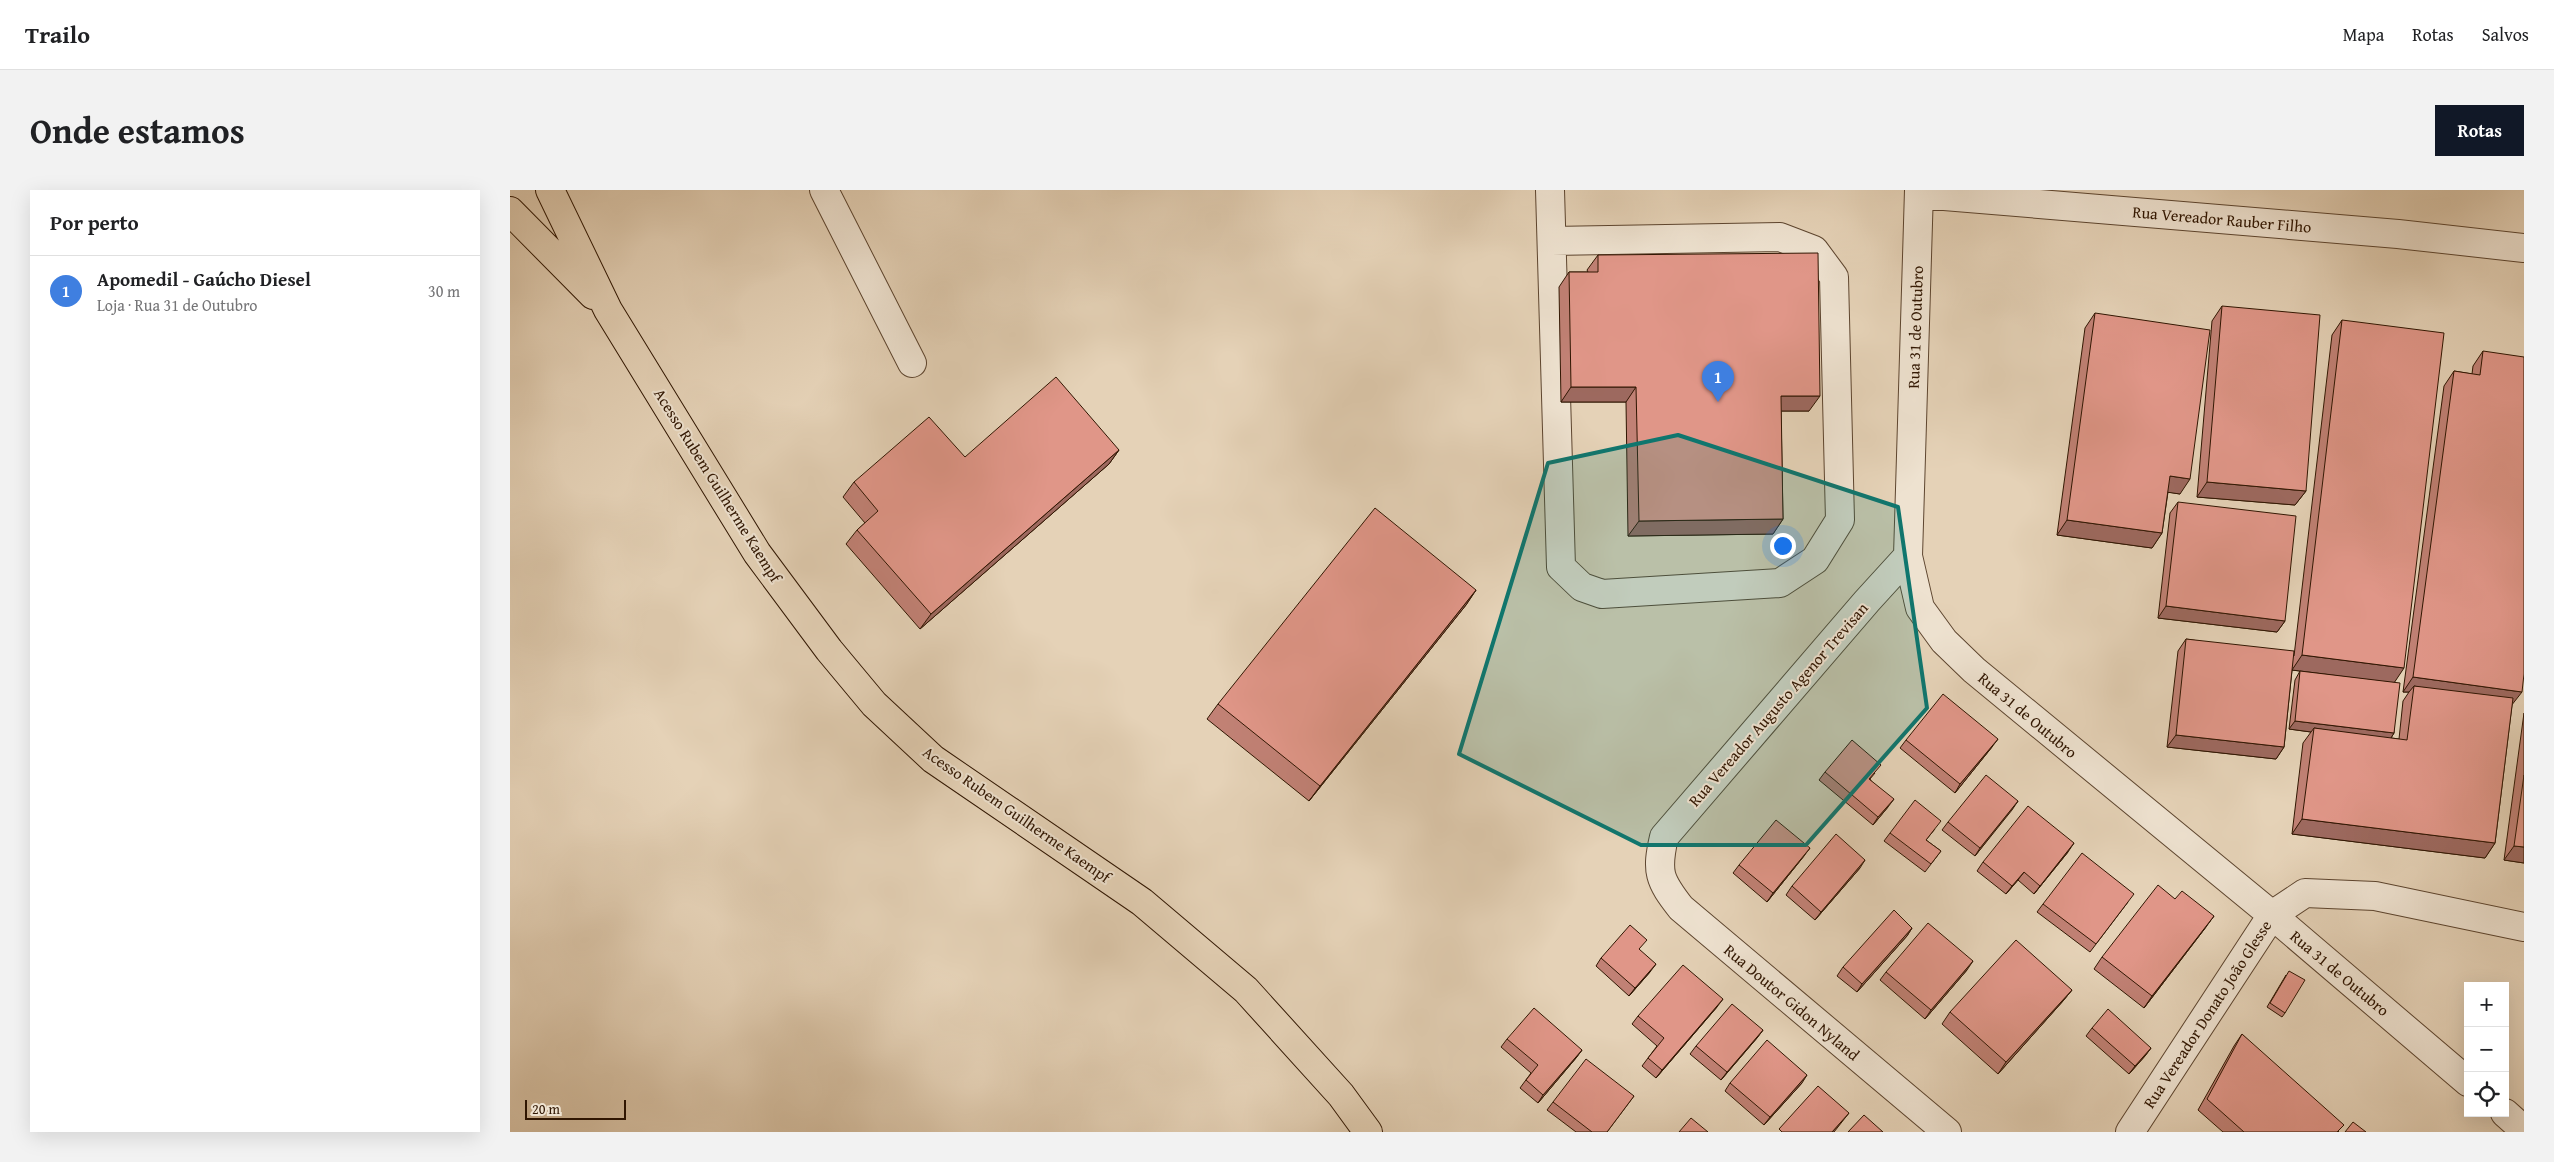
<!DOCTYPE html>
<html lang="pt">
<meta charset="utf-8">
<style>
body{margin:0;font-family:"Gentium Book Plus",serif;background:#f2f2f2;color:#202124}
.controls{position:absolute;right:15px;bottom:15px;display:grid;overflow:hidden;border-radius:0px;box-shadow:0 5px 20px #0002}
.controls button{width:45px;height:45px;display:grid;place-items:center;padding:0;border:0;border-bottom:1px solid #e0e0e0;background:#fff;color:#202124;font:25px sans-serif}
.scale{position:absolute;left:15px;bottom:12px;width:101px;box-sizing:border-box;padding-left:5px;border:2px solid #301602;border-top:0;font-size:14px;line-height:18px;white-space:nowrap;color:#301602;-webkit-text-stroke:4px #eee2d0;paint-order:stroke}
.you{position:absolute;left:1272px;top:355px;width:18px;height:18px;margin:-12px;border:4px solid #fff;border-radius:50%;background:#1a73e8;box-shadow:0 0 0 8px #1a73e833}
.badge{display:grid;place-items:center;width:32px;height:32px;border-radius:50%;background:#111827;color:#fff;font-size:16px;font-weight:700}
.pin{position:absolute;translate:-50% -41px;filter:drop-shadow(0 1px 2px #0008)}
.pin::after{content:'';position:absolute;top:26px;width:18px;height:15px;background:inherit;clip-path:polygon(0 0,100% 0,50% 100%)}
.list{margin:0;padding:0;list-style:none}
h2{display:flex;justify-content:space-between;align-items:center;height:65px;margin:0;padding:0 20px;font-size:21px}
h2 small{font-size:16px;font-weight:400;color:#757577}
.list li{display:grid;grid-template-columns:32px 1fr auto;gap:15px;align-items:center;box-sizing:border-box;height:70px;padding:0 20px;border-top:1px solid #e0e0e0}
.list b{display:block;font-size:19px;white-space:nowrap}
.list p{margin:0;font-size:16px;white-space:nowrap;color:#757577}
.list em{font-size:16px;font-style:normal;color:#757577}
.icon{flex:none;width:28px;height:28px;fill:none;stroke:currentColor;stroke-width:2;stroke-linecap:round;stroke-linejoin:round}
.map{position:relative;flex:none;width:2014px;height:942px;overflow:hidden;border-radius:0px}
header{display:flex;align-items:center;gap:30px;box-sizing:border-box;height:70px;padding:0 25px;background:#fff;border-bottom:1px solid #e0e0e0}
header strong{font-size:24px}
nav{display:flex;gap:28px;margin-inline-start:auto;font-size:18px}
.intro{display:flex;align-items:center;justify-content:space-between;box-sizing:border-box;height:120px;padding:0 30px}
h1{margin:0;font-size:35px}
.button{padding:12px 22px;border-radius:0px;background:#111827;color:#fff;font-size:18px;font-weight:700}
main{display:flex;gap:30px;padding:0 30px}
aside{flex:1;background:#fff;border-radius:0px;box-shadow:0 5px 20px #0002}
.map>svg:first-child{display:block}
.lines{fill:none;stroke-linecap:round;stroke-linejoin:round}
.minor-casing{stroke:#5d452f;stroke-width:30}
.major-casing{stroke:#301602;stroke-width:30}
.minor{stroke:#eee2d0;stroke-width:28}
.major{stroke:#e5d2b7;stroke-width:28}
.wall{fill:#c18175;stroke:#301602}
.shaded-wall{fill:#9d695f;stroke:#301602}
.building{fill:#e09688;stroke:#301602}
.marked{fill:#0f766e;fill-opacity:0.2;stroke:#0f766e;stroke-width:4;stroke-linejoin:round}
.labels{text-anchor:middle;stroke-width:4;stroke-linejoin:round;paint-order:stroke}
.street-label{font-size:16px;fill:#301602;stroke:#eee2d0}
</style>
<header>
<strong>Trailo</strong>
<nav><a>Mapa</a><a>Rotas</a><a>Salvos</a></nav>
</header>
<div class="intro"><h1>Onde estamos</h1><a class="button">Rotas</a></div>
<main>
<aside>
<h2>Por perto<small></small></h2>
<ul class="list">
<li><span class="badge" style="background:#3f7fe0">1</span><div><b>Apomedil - Gaúcho Diesel</b><p>Loja · Rua 31 de Outubro</p></div><em>30 m</em></li>
</ul>
</aside>
<div class="map">
<svg width="2014" height="942" viewBox="0 0 2014 942">
<rect width="100%" height="100%" fill="#e5d2b7"/>
<filter id="stains"><feTurbulence type="fractalNoise" baseFrequency=".004" numOctaves="4"/><feColorMatrix values="0 0 0 0 .2 0 0 0 0 .09 0 0 0 0 .02 0 0 0 .5 -.17"/></filter>
<radialGradient id="worn" r=".72"><stop offset=".6" stop-color="#630" stop-opacity="0"/><stop offset="1" stop-color="#630" stop-opacity=".3"/></radialGradient>
<g class="lines">
<defs>
<path id="minor" d="M314,0L402,173
M1040,0L1051,377L1072,397L1092,404L1270,393L1305,370L1330,330L1324,87L1304,60L1270,47L1042,51
M1409,0L1398,366L1410,418L1434,451L1464,480L1762,725L1958,892
M1410,4L1888,44L2014,58
M1398,366L1357,411L1154,647C1146,682 1149,690 1171,718L1437,942
M1995,923L2014,940
M1620,942L1762,725L1795,703L1865,706L2014,737"/>
<path id="major" d="M40,0L98,120L247,363L319,460L364,514L423,569L632,712L736,800L831,905L858,942
M0,21L83,105"/>
</defs>
<use href="#minor" class="minor-casing"/>
<use href="#major" class="major-casing"/>
<use href="#minor" class="minor"/>
<use href="#major" class="major"/>
</g>
<path class="wall" d="M1088,65L1299,221H1271L1273,329L1263,344L1118,346L1116,212H1051L1049,97L1059,82H1078L1077,80Z
M1712,116L1796,301L1785,315L1687,307L1702,131Z
M1585,123L1670,304L1658,302L1652,343L1642,358L1547,345L1575,138Z
M1832,130L1884,492V543L1881,548L1889,549L1893,511L1899,502H1893L1934,196L1944,181L1962,184L1963,176L1973,161L2002,515L1985,653L1975,668L1782,644L1793,553L1801,542L1779,539L1785,490L1790,481L1822,485L1782,480L1774,557L1766,569L1657,557L1668,461L1676,449L1784,466L1822,145Z
M609,260L599,274L410,439L336,354L347,340L355,333L333,307L344,292L455,267Z
M1668,312L1775,431L1767,442L1648,428L1660,323Z
M966,400L956,415L799,611L697,529L708,514Z
M2014,523V673L1994,670Z
M1396,550L1482,557L1445,603L1390,558Z
M1315,582L1365,583L1360,589L1378,617L1363,635L1309,590Z
M1508,611L1465,666L1432,640L1438,632Z
M1425,639L1416,650L1431,661L1415,682L1374,651L1380,643Z
M1558,662L1524,704L1508,690L1496,704L1467,681L1473,672Z
M1294,666L1257,712L1223,683L1229,675Z
M1350,678L1305,730L1276,705L1282,696Z
M1618,712L1580,762L1527,722L1533,714Z
M1696,737L1634,818L1584,779L1592,767Z
M1402,738L1397,746L1347,802L1327,786L1333,777Z
M1130,760L1140,782L1119,806L1086,776L1091,768Z
M1457,780L1415,829L1370,790L1376,782Z
M1776,785L1775,823L1772,827L1757,817Z
M1562,800L1553,811L1488,884L1432,834L1440,822Z
M1207,817L1146,888L1132,876L1147,856L1122,834L1128,826Z
M1582,838L1641,858L1635,866L1619,884L1576,846Z
M1253,840L1247,848L1211,890L1180,864L1186,856Z
M1732,844L1829,942H1713L1688,920L1724,856Z
M997,849L1072,860L1066,868L1028,913L1010,898L1021,883L991,857Z
M1220,893H1292L1254,935L1215,901Z
M1124,906L1097,942H1066L1037,920L1043,912Z"/>
<path class="shaded-wall" d="M1061,197H1126L1116,212H1051Z
M1271,206H1310L1299,221H1261Z
M609,260L599,274L410,439L421,424Z
M1660,286L1680,289L1670,304L1649,301Z
M1697,292L1796,301L1785,315L1687,307Z
M1273,329L1263,344L1118,346L1129,331Z
M1557,330L1652,343L1642,358L1547,345Z
M966,400L956,415L799,611L810,596Z
M1656,416L1775,431L1767,442L1648,428Z
M1792,465L1894,478L1884,493L1782,480Z
M1903,487L2012,502L2001,516L1904,496L1899,502H1893Z
M1785,531L1884,543L1879,551L1804,538L1801,542L1779,539Z
M1666,545L1774,557L1766,569L1657,557Z
M1488,549L1482,557L1445,603L1450,594Z
M1384,609L1378,617L1363,635L1368,627Z
M1508,611L1502,620L1465,666L1470,658Z
M1792,629L1985,653L1975,668L1782,644Z
M1564,653L1558,662L1524,704L1530,696Z
M2004,656L2014,657V673L1994,670Z
M1300,658L1294,666L1257,712L1263,703Z
M1355,670L1350,678L1305,730L1311,722Z
M1514,682L1508,690L1496,704L1502,696Z
M1704,726L1696,737L1634,818L1642,806Z
M1402,738L1397,746L1347,802L1352,794Z
M1463,771L1457,780L1415,829L1421,820Z
M1146,774L1140,782L1119,806L1125,798Z
M1562,800L1553,811L1488,884L1496,872Z
M1213,809L1207,817L1146,888L1152,880Z
M1253,840L1247,848L1211,890L1217,882Z
M1641,858L1635,866L1619,884L1625,876Z
M1072,860L1066,868L1028,913L1033,905Z
M1297,885L1292,893L1254,935L1260,927Z
M1339,923L1324,942H1322Z"/>
<path class="building" d="M1308,63L1310,206H1271L1273,329L1129,331L1126,197H1061L1059,82H1088V65Z
M1712,116L1810,125L1796,301L1697,292Z
M1585,123L1700,140L1680,289L1660,286L1652,343L1557,330Z
M1832,130L1934,143L1894,478L1792,465Z
M1973,161L2014,167V484L2012,502L1903,487L1944,181L1970,185Z
M546,187L609,260L421,424L347,340L368,321L344,292L419,227L455,267Z
M1668,312L1786,326L1775,431L1656,416Z
M865,318L966,400L810,596L708,514Z
M1676,449L1784,461L1774,557L1666,545Z
M1790,481L1890,493L1884,543L1785,531Z
M1904,496L2003,508L1985,653L1792,629L1804,538L1897,550Z
M1433,504L1488,549L1450,594L1396,550Z
M1342,550L1371,575L1359,589L1384,609L1368,627L1315,582Z
M1476,585L1508,611L1470,658L1438,632Z
M2014,585V657L2004,656Z
M1405,610L1431,631L1416,650L1431,661L1421,674L1380,643Z
M1518,616L1564,653L1530,696L1514,682L1502,696L1473,672Z
M1266,630L1300,658L1263,703L1229,675Z
M1326,644L1355,670L1311,722L1282,696Z
M1572,663L1624,704L1586,754L1533,714Z
M1648,695L1665,709L1672,701L1704,726L1642,806L1592,767Z
M1384,720L1402,738L1352,794L1333,777Z
M1418,733L1463,771L1421,820L1376,782Z
M1120,735L1137,750L1129,759L1146,774L1125,798L1091,768Z
M1506,750L1562,800L1496,872L1440,822Z
M1173,775L1213,809L1152,880L1138,868L1154,848L1128,826Z
M1779,781L1795,790L1775,823L1760,813Z
M1222,814L1253,840L1217,882L1186,856Z
M1024,818L1072,860L1033,905L1016,890L1028,875L997,849Z
M1598,819L1641,858L1625,876L1582,838Z
M1732,844L1834,935L1827,942H1734L1697,909Z
M1257,850L1297,885L1260,927L1220,893Z
M1076,869L1124,906L1097,942H1082L1043,912Z
M1308,896L1339,923L1322,942H1272L1269,939Z
M1354,925L1373,942H1338Z
M1181,928L1198,942H1169Z
M1843,932L1856,942H1835Z"/>
<path class="marked" d="M1168,245L1388,317L1417,518L1296,655H1131L949,564L1038,273Z"/>
<g class="labels">
<g class="street-label">
<text transform="translate(1712 29) rotate(5)" y="6">Rua Vereador Rauber Filho</text>
<text transform="translate(1405 137) rotate(-88)" y="6">Rua 31 de Outubro</text>
<text transform="translate(208 295) rotate(58)" y="6">Acesso Rubem Guilherme Kaempf</text>
<text transform="translate(1268 514) rotate(-49)" y="6">Rua Vereador Augusto Agenor Trevisan</text>
<text transform="translate(1518 525) rotate(40)" y="6">Rua 31 de Outubro</text>
<text transform="translate(507 624) rotate(35)" y="6">Acesso Rubem Guilherme Kaempf</text>
<text transform="translate(1830 783) rotate(40)" y="6">Rua 31 de Outubro</text>
<text transform="translate(1282 812) rotate(40)" y="6">Rua Doutor Gidon Nyland</text>
<text transform="translate(1697 824) rotate(-57)" y="6">Rua Vereador Donato João Glesse</text>
</g>
</g>
<rect width="100%" height="100%" filter="url(#stains)"/>
<rect width="100%" height="100%" fill="url(#worn)"/>
</svg>
<div class="controls">
<button>+</button>
<button>−</button>
<button><svg class="icon" aria-label="locate" viewBox="0 0 24 24"><circle cx="12" cy="12" r="6"/><path d="M12 2v4M12 18v4M2 12h4M18 12h4"/></svg></button>
</div>
<div class="scale">20 m</div>
<div class="you"></div>
<div class="pin badge" style="left:1208px;top:212px;background:#3f7fe0">1</div>
</div>
</main>
